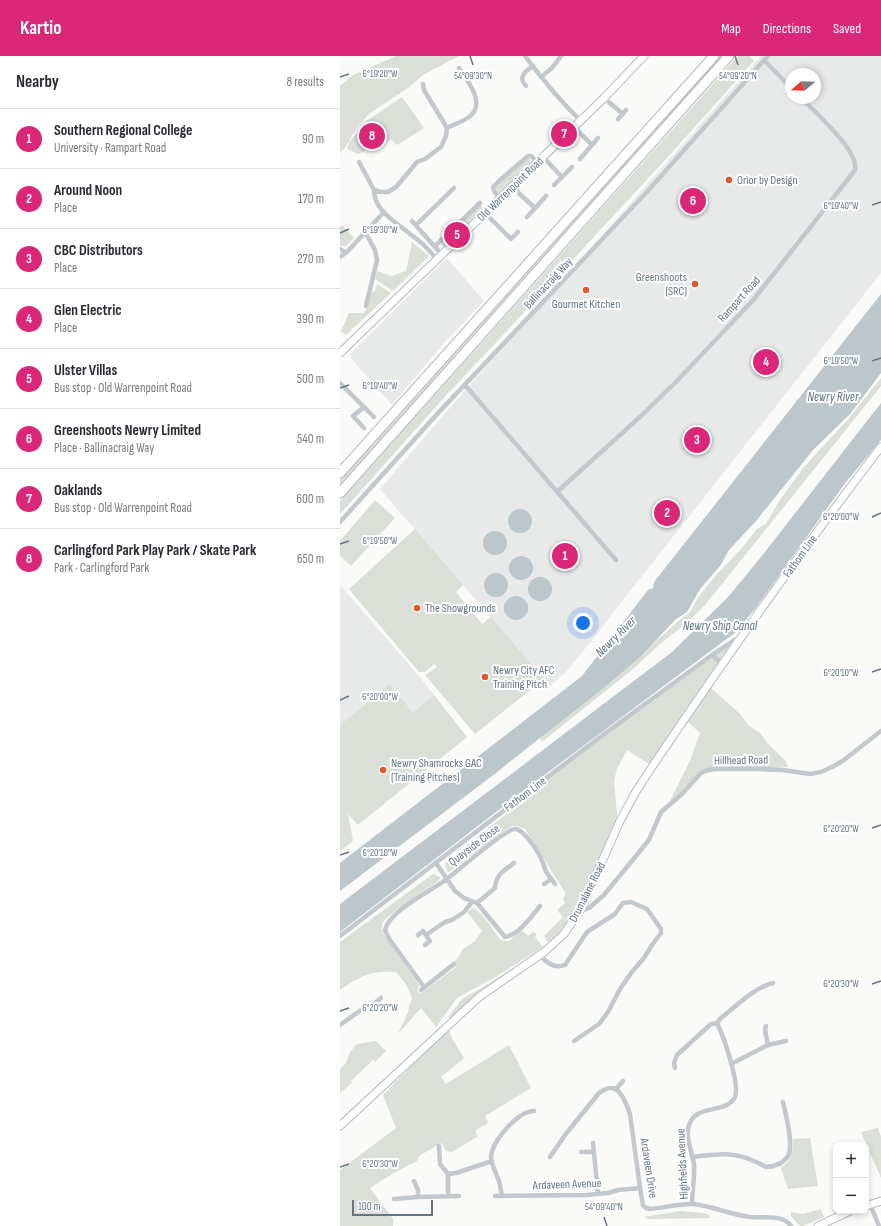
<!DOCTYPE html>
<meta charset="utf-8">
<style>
body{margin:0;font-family:"Sofia Sans Condensed",sans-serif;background:#f2f2f3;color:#2b2b33}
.controls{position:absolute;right:12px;bottom:12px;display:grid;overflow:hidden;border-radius:8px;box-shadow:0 2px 6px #0003}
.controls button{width:36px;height:36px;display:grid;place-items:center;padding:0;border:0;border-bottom:1px solid #e1e1e2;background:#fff;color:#2b2b33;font:20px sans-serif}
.compass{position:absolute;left:445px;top:12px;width:36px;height:36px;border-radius:50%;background:#fff;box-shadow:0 2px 6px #0003;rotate:251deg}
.scale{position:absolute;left:12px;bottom:10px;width:81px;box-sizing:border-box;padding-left:4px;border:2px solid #657683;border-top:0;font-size:11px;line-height:14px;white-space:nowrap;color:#657683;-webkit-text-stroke:3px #fff;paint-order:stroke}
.you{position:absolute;left:243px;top:567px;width:14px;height:14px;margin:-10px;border:3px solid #fff;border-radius:50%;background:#1a73e8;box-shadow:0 0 0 6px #1a73e833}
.badge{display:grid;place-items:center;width:26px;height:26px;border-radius:50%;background:#db2777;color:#fff;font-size:13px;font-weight:700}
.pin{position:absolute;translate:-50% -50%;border:2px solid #fff;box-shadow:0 1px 4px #0006}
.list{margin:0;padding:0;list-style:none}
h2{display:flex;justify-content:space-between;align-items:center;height:52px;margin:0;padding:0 16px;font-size:17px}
h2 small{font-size:13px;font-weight:400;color:#7c7c81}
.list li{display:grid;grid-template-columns:26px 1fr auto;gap:12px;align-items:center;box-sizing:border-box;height:60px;padding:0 16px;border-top:1px solid #e1e1e2}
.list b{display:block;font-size:15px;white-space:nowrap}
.list p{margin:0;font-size:13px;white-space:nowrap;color:#7c7c81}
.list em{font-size:13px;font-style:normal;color:#7c7c81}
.map{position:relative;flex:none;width:541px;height:1170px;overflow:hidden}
header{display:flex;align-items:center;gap:24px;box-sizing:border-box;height:56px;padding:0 20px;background:#db2777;color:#fff}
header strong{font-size:19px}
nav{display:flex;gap:22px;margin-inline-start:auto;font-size:14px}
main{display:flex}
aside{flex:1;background:#fff}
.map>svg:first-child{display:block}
.built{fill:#e8e9e9;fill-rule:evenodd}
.green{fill:#dadfd7}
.water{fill:#bbc7cb}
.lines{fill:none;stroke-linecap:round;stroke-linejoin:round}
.secondary-casing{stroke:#b3babf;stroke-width:9}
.primary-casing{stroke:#b5babe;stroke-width:9}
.highway-casing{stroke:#b4b9bd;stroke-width:11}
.street{stroke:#c3c8cc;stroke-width:4.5}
.secondary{stroke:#fff;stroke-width:7}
.primary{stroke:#fff;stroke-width:7}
.highway{stroke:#fff;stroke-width:9}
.ticks{fill:none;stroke:#657683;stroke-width:1.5}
.poi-dot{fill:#e4572e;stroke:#fff;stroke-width:1.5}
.labels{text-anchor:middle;stroke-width:4;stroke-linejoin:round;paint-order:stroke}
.poi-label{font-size:12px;fill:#657683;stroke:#fff;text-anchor:start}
.street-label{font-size:12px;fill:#657683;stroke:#fff}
.water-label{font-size:13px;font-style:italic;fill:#60757c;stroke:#fff}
.ticks-label{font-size:10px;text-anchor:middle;fill:#657683;stroke:#fff;stroke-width:4;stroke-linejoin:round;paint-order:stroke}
</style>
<header>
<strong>Kartio</strong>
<nav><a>Map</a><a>Directions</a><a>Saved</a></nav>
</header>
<main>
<aside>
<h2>Nearby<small>8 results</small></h2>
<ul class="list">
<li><span class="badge">1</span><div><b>Southern Regional College</b><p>University · Rampart Road</p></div><em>90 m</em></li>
<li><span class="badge">2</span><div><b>Around Noon</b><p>Place</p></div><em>170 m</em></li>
<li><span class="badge">3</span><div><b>CBC Distributors</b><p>Place</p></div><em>270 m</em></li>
<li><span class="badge">4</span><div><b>Glen Electric</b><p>Place</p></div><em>390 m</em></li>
<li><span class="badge">5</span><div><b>Ulster Villas</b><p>Bus stop · Old Warrenpoint Road</p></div><em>500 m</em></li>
<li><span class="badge">6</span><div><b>Greenshoots Newry Limited</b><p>Place · Ballinacraig Way</p></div><em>540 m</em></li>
<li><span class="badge">7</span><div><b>Oaklands</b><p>Bus stop · Old Warrenpoint Road</p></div><em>600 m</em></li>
<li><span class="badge">8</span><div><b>Carlingford Park Play Park / Skate Park</b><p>Park · Carlingford Park</p></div><em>650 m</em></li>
</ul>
</aside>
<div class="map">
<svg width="541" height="1170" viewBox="0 0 541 1170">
<rect width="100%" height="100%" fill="#fafaf8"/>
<path class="built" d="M421,0H541V217L272,558L258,577L225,617L210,630L40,433L133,325ZM451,18H475V42H451Z
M107,202L144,245L104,287L52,349L11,302L10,298Z
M0,529L79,620L94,639L73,658L50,628L0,669Z"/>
<path class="green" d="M56,0H119L83,19L69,31L29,58L17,71L5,92L0,97V30L13,19Z
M378,0H385L0,430V423Z
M398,0H409L414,5L325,104L165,277L109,336L0,458V445Z
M62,41L84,72L57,89L51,83L38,91L28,93L18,98L7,93L10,85L23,70L22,68Z
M189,102L190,103L191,107L160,136L159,137L156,134L155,131Z
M139,150L144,151L107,187L101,190L102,185Z
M2,169L14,182L6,190H0V171Z
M72,186L89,200L53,235L35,223L37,215L52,220L66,215Z
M37,228L51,237L6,279L1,275L9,257H24L26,254L32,236L35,235Z
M541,322V330L365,549L349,565L319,589L293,613L202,686L200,681L273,624L334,569L350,556L359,540L377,518L402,492L417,473L426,468L439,445L464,411L509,362Z
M35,444L55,462L11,510L0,500V485Z
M75,473L123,529L116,536L142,568L151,561L204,623L135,678L85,619L97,611L94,608L85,616H79L9,533Z
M395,584L348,656L309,708L287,694L277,713L274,725L278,768L237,852L218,880L209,887L204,880L223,861L217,854L225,847L223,843L226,838L185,773L177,770H172L109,816L107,815L105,807L174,752L171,748Z
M50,628L73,657L94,639L127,681L18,769L8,758L13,785L0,795V669Z
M370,631L401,659L408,669L420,677L427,687L445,704L448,711L372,713L363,715L340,740L329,747L350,705L360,677L348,666Z
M93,818L100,821V822L97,826C88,832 47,859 43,866C40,872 43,877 46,881L79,929L77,935L80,938L116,911L114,906L119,900L123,893L135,885L142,875L127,856L133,852C143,856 154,875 160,884L169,885L180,875L184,876L188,880L193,876L197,878L195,881L203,891L157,920L117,942L96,971L81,952L58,978L69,954H68L72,942L66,928L56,916C32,914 19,920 0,934V886Z
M177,911L114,960L111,962L108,961L122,943Z
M108,972L113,984L124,1002L101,1021L106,1028L169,989L191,1032L145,1060L148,1067L136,1074L137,1081L112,1096L106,1095L101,1087L79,1100L77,1105L52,1118L30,1132L53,1163V1170H0V1114L56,1072L43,1039Z
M36,985L46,995L35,1006L33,1004L11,1025L12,1027L0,1037V1013L6,1007L10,996L17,988Z
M538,1072L541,1081V1122L521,1076Z
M470,1082L478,1130L448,1133L441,1112C452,1104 453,1096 453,1083Z
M481,1153L484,1161L463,1170H460L451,1160V1156L463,1158Z
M340,1155L364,1157L368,1158L371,1162L310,1163L304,1161Z"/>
<path class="water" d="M541,238V317L510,358L473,394L416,465L389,494L380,510L360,533L347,556L336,563L300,601L266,630L152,720L0,835V807L242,620L308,534L313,532L314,526Z
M541,347V384L506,426L415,553L396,576L191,729L0,876V848L332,596L389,540L421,501Z
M168 465a12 12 0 1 1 24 0a12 12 0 1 1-24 0Z
M143 487a12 12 0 1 1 24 0a12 12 0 1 1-24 0Z
M169 512a12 12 0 1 1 24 0a12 12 0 1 1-24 0Z
M144 529a12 12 0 1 1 24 0a12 12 0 1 1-24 0Z
M188 533a12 12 0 1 1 24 0a12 12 0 1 1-24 0Z
M164 552a12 12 0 1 1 24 0a12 12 0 1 1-24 0Z"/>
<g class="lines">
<defs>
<path id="secondary" d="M0,297L264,42L304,0
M0,1070L139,941L204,896L224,878L241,853L280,765L295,737L310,714C384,604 460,496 541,391"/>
<path id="primary" d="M526,1150L541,1145
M478,1170L510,1155"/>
<path id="highway" d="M0,417L374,0
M0,437L389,0"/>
</defs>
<use href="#secondary" class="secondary-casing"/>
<use href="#primary" class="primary-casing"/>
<use href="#highway" class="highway-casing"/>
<path class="street" d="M185,0C202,23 220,45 241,65
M424,4L451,32
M201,21L212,12L221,0
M83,28L84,34L107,72L106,80L101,91L85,103L77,106L62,124L56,131L48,136H41L34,134C34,155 56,166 70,178C80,185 90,194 97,204
M186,30L183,26L182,22L185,16L193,10
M264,42L283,58
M278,63L286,54
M234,71L252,89
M107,72C114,68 122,66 129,61C147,48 127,24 119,12
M203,101L222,121
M240,103L258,82
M19,106L34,134
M214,129L232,111
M172,131L195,152
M160,143L154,135L153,131L159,125L188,100H191L198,106
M145,157L171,183L178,176
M187,161L206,140
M72,165L102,199
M76,169L114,132
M25,176L35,194L37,204L26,250
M95,190L140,147
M0,193L6,197
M0,201L6,197L44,156
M0,327L34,361
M125,329L276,504
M24,372L13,360L24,351
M218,435L301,360L337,325L414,243L512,118C513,116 515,115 515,113C519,95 473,54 461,42
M0,466L99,356L305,138L428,0
M372,599L383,608
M96,807L115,835L124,842L137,847L165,881C179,879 191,861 200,850
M204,828L211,823
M137,847L155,832C156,818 164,815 174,807
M241,853L244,854L249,852L264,839L309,784L321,756L342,738L361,717L365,715L374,713H419L443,714L470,718L481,716L492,711L504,704L541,675
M78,879L83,875L90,885L85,889
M86,879L105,866L112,864L124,856L132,846
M0,880L260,681L372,599L395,584L399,583
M200,900C208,907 214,913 225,909L247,876L275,858L283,847L291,846L307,853L321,873V877L312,889L304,902L291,917L280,933L268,956L259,968L234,985
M84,931L50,884L45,874C49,855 91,835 107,823C117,815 167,772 175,773C184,773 199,797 202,805C204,807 204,811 205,813C207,819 212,823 215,828
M81,934L114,908
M377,967L381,962C396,950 415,931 433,927
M0,969L21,954L31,950L41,942
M426,970L425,974L428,989
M391,1008L428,989L446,985
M335,1012L334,1007L337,999L371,968L377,967C383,979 402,1032 394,1043C383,1058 356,1048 349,1069C345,1082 352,1095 354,1108C355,1121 352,1135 352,1148
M276,1033L283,1025
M253,1087L258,1138
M99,1090L100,1108L108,1118V1140
M241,1096H253
M210,1101L225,1079L259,1037C262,1035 266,1032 270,1032C281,1031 287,1050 290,1058L300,1132L303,1149L306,1152L310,1153C323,1152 341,1147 353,1148C373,1150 391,1159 411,1161C424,1162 443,1158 451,1170
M352,1101C383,1097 398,1095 426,1111C434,1111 445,1107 449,1098C453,1085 446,1059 443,1046
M108,1118L116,1117L152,1105
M74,1125L78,1134V1141
M155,1140L247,1139L268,1137L278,1134L300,1132
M162,1140C161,1135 160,1129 159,1125C156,1117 151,1108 151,1101C152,1085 178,1055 194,1055
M54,1143L78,1141L119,1140
M530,1148L539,1170"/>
<use href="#secondary" class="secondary"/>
<use href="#primary" class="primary"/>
<use href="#highway" class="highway"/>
</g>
<path class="ticks" d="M130,0L133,9M395,0L398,9M0,21L9,18M532,149L541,146M0,177L9,173M532,305L541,302M0,332L9,329M532,461L541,457M0,488L9,485M532,616L541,613M0,644L9,640M532,772L541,769M0,799L9,796M532,928L541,925M0,955L9,952M0,1111L9,1108M264,1161L267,1170"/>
<g class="poi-dot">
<circle cx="389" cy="124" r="4"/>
<circle cx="355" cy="228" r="4"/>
<circle cx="246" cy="234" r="4"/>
<circle cx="77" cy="552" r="4"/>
<circle cx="145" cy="621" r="4"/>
<circle cx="43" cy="714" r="4"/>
</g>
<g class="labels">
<g class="poi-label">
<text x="397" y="128">Orior by Design</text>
<text x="347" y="225" text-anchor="end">Greenshoots<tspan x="347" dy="14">(SRC)</tspan></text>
<text x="246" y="252" text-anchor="middle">Gourmet Kitchen</text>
<text x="85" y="556">The Showgrounds</text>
<text x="153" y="618">Newry City AFC<tspan x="153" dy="14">Training Pitch</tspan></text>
<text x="51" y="711">Newry Shamrocks GAC<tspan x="51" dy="14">(Training Pitches)</tspan></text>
</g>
<g class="street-label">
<text transform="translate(170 133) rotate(-44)" y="4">Old Warrenpoint Road</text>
<text transform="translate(208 227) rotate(-47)" y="4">Ballinacraig Way</text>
<text transform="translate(399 243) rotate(-48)" y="4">Rampart Road</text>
<text transform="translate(460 500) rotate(-54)" y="4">Fathom Line</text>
<text transform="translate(401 704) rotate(-1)" y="4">Hillhead Road</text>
<text transform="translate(185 738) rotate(-37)" y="4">Fathom Line</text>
<text transform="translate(134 789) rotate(-37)" y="4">Quayside Close</text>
<text transform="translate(247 836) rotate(-63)" y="4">Drumalane Road</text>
<text transform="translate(342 1108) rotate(-93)" y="4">Highfields Avenue</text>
<text transform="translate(309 1112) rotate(81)" y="4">Ardaveen Drive</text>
<text transform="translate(227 1128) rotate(-2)" y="4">Ardaveen Avenue</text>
</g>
<g class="water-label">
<text x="493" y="345">Newry River</text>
<text x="380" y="574">Newry Ship Canal</text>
<text transform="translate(275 580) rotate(-45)" y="5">Newry River</text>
</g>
</g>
<g class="ticks-label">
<text x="40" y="21">6°19'20"W</text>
<text x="133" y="23">54°09'30"N</text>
<text x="398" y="23">54°09'20"N</text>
<text x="501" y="153">6°19'40"W</text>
<text x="40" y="177">6°19'30"W</text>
<text x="501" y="308">6°19'50"W</text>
<text x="40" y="333">6°19'40"W</text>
<text x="501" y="464">6°20'00"W</text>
<text x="40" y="488">6°19'50"W</text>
<text x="501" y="620">6°20'10"W</text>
<text x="40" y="644">6°20'00"W</text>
<text x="501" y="776">6°20'20"W</text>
<text x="40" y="800">6°20'10"W</text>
<text x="501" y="931">6°20'30"W</text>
<text x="40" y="955">6°20'20"W</text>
<text x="40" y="1111">6°20'30"W</text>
<text x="264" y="1154">54°09'40"N</text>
</g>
</svg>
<div class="controls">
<button>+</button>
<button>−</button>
</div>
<svg class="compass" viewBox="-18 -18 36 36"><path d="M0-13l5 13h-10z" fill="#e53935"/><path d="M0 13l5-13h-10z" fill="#7c7c81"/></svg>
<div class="scale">100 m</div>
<div class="you"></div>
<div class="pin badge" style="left:225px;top:500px">1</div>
<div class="pin badge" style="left:327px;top:457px">2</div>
<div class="pin badge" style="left:357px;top:384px">3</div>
<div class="pin badge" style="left:426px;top:306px">4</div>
<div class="pin badge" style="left:117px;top:179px">5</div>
<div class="pin badge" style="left:353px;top:145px">6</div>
<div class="pin badge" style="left:224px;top:78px">7</div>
<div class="pin badge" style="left:32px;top:80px">8</div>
</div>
</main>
